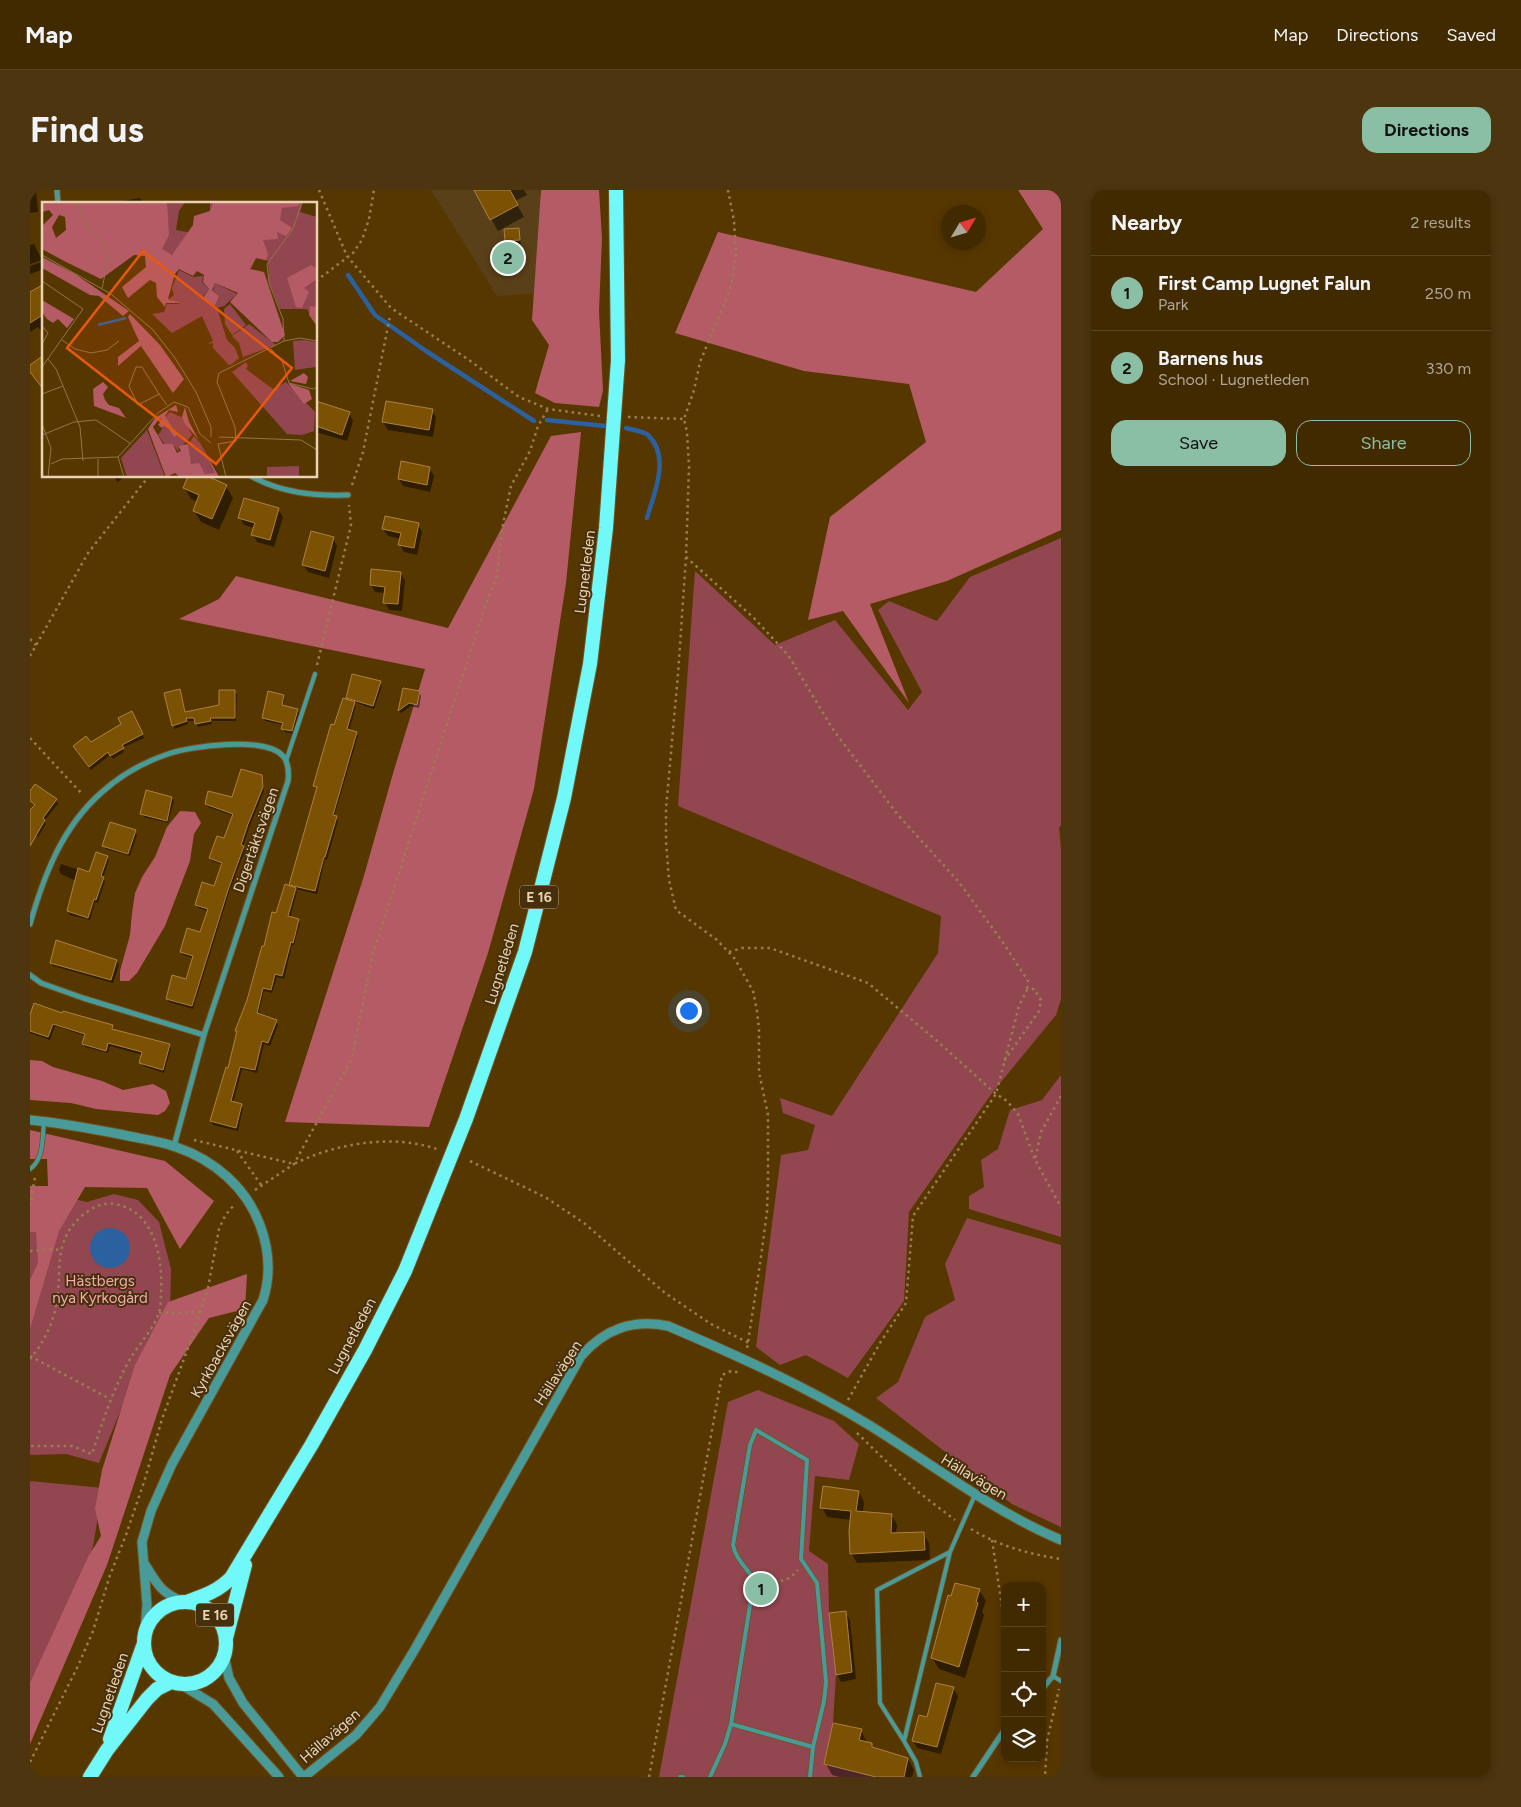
<!DOCTYPE html>
<meta charset="utf-8">
<style>
body{margin:0;font-family:Figtree,sans-serif;background:#4c350f;color:#f1f3f6}
.controls{position:absolute;right:15px;bottom:15px;display:grid;overflow:hidden;border-radius:10px;box-shadow:0 2px 8px #0003}
.controls button{width:45px;height:45px;display:grid;place-items:center;padding:0;border:0;border-bottom:1px solid #5a4522;background:#412900;color:#f1f3f6;font:25px sans-serif}
.compass{position:absolute;left:911px;top:15px;width:45px;height:45px;border-radius:50%;background:#412900;box-shadow:0 2px 8px #0003;rotate:52deg}
.you{position:absolute;left:658px;top:820px;width:18px;height:18px;margin:-12px;border:4px solid #fff;border-radius:50%;background:#1a73e8;box-shadow:0 0 0 8px #1a73e833}
.badge{display:grid;place-items:center;width:32px;height:32px;border-radius:50%;background:#8abfa5;color:#111;font-size:16px;font-weight:700}
.pin{position:absolute;translate:-50% -50%;border:2px solid #fff;box-shadow:0 1px 5px #0006}
.list{margin:0;padding:0;list-style:none}
h2{display:flex;justify-content:space-between;align-items:center;height:65px;margin:0;padding:0 20px;font-size:21px}
h2 small{font-size:16px;font-weight:400;color:#aea699}
.list li{display:grid;grid-template-columns:32px 1fr auto;gap:15px;align-items:center;box-sizing:border-box;height:75px;padding:0 20px;border-top:1px solid #5a4522}
.list b{display:block;font-size:19px;white-space:nowrap}
.list p{margin:0;font-size:16px;white-space:nowrap;color:#aea699}
.list em{font-size:16px;font-style:normal;color:#aea699}
.actions{display:flex;gap:10px;padding:15px 20px}
.actions a{flex:1;padding:11px 0;border:1px solid #8abfa5;border-radius:15px;text-align:center;font-size:18px;color:#8abfa5}
.actions .main{background:#8abfa5;color:#111}
.icon{flex:none;width:28px;height:28px;fill:none;stroke:currentColor;stroke-width:2;stroke-linecap:round;stroke-linejoin:round}
.map{position:relative;flex:none;width:1031px;height:1587px;overflow:hidden;border-radius:15px}
header{display:flex;align-items:center;gap:30px;box-sizing:border-box;height:70px;padding:0 25px;background:#412900;border-bottom:1px solid #5a4522}
header strong{font-size:24px}
nav{display:flex;gap:28px;margin-inline-start:auto;font-size:18px}
.intro{display:flex;align-items:center;justify-content:space-between;box-sizing:border-box;height:120px;padding:0 30px}
h1{margin:0;font-size:35px}
.button{padding:12px 22px;border-radius:15px;background:#8abfa5;color:#111;font-size:18px;font-weight:700}
main{display:flex;gap:30px;padding:0 30px}
aside{flex:1;background:#412900;border-radius:15px;box-shadow:0 2px 8px #0003}
.map>svg:first-child{display:block}
.built{fill:#5a4019}
.green{fill:#92464f}
.forest{fill:#b45b65}
.water{fill:#2c61a0}
.shadow{fill:#0007}
.lines{fill:none;stroke-linecap:round;stroke-linejoin:round}
.stream{stroke:#2c61a0;stroke-width:4.5}
.building{fill:#7b5103;stroke:#ae8141}
.service-casing{stroke:#715320;stroke-width:5.5}
.minor-casing{stroke:#715320;stroke-width:7}
.tertiary-casing{stroke:#715320;stroke-width:11}
.trunk-casing{stroke:#715320;stroke-width:16}
.path{stroke:#9a7e52;stroke-width:2.5;stroke-dasharray:2.5 4;stroke-linecap:butt}
.service{stroke:#499b9a;stroke-width:4}
.minor{stroke:#499b9a;stroke-width:5}
.tertiary{stroke:#499b9a;stroke-width:9}
.trunk{stroke:#70f9f8;stroke-width:14}
.labels{text-anchor:middle;stroke-width:4;stroke-linejoin:round;paint-order:stroke}
.shield{fill:#462f0c;stroke:#b9a282;stroke-width:1}
.shield-label{font-size:14px;font-weight:bold;fill:#ead3b4}
.street-label{font-size:15px;fill:#ead3b4;stroke:#462f0c}
.park-label{font-size:15px;fill:#f4aab0;stroke:#462f0c}
.inset-river{fill:none;stroke:#2c61a0;stroke-width:2.5}
.inset-road{fill:none;stroke:#927548;stroke-width:1}
.view{fill:#e8590c;fill-opacity:0.15;stroke:#e8590c;stroke-width:2.5}
.inset-edge{fill:none;stroke:#ead3b4;stroke-width:2.5}
</style>
<header>
<strong>Map</strong>
<nav><a>Map</a><a>Directions</a><a>Saved</a></nav>
</header>
<div class="intro"><h1>Find us</h1><a class="button">Directions</a></div>
<main>
<div class="map">
<svg width="1031" height="1587" viewBox="0 0 1031 1587">
<rect width="100%" height="100%" fill="#573700"/>
<path class="built" d="M401,0H509L514,33L513,103L467,106Z"/>
<path class="green" d="M1031,348V636L1029,637L1031,659V809L1026,825L962,903L879,1022L874,1111L818,1188L776,1165L750,1175L726,1157L751,965L778,960L785,935L753,923L750,908L802,926L908,763L911,726L648,616L665,381L745,455L805,430L878,520L892,502L848,420L859,411L907,431L940,387Z
M1031,885V1047L939,1019V1006L954,997L951,970L968,959L980,920L1012,910Z
M0,999L57,1012L84,1004L108,1010L129,1032L141,1079L140,1128L109,1176L69,1273L36,1264L0,1265Z
M937,1028L1031,1055V1337L982,1314L846,1208L868,1192L895,1127L925,1110L915,1074Z
M728,1200L804,1231L829,1254L819,1290L785,1286L779,1361L798,1374L799,1423L806,1485L803,1533L794,1574L846,1587H629L698,1212Z
M0,1291L73,1298L60,1373L0,1522Z"/>
<path class="forest" d="M511,0H569L572,48L569,121L573,201L569,217L525,213L505,203L519,155L502,130Z
M988,0H1031V340L917,391L840,414L879,513L813,421L778,430L800,327L896,252L879,194L774,181L645,143L688,42L946,102L1013,39Z
M551,242L536,393L504,599L458,763L399,937L255,932L333,689L364,580L395,479L149,429L189,409L206,386L418,438L521,246Z
M150,621L165,622L171,633L164,644L160,671L135,736L107,783L99,791H90V781L100,745L102,723L105,703L112,687L125,667L137,637Z
M0,870L12,871L23,877L72,891L93,900L123,894L136,901L140,913L135,921L128,925L66,919L41,913L0,910Z
M0,940L135,971L184,1011L150,1059L117,998L55,997L29,1041L0,1139V1090L8,1073L6,1042H0V996H18L17,969H0Z
M217,1084L215,1119L179,1128L140,1185L77,1375L0,1554V1493L58,1367L71,1346L65,1319L72,1280L105,1175L138,1112Z"/>
<path class="water" d="M60 1058a20 20 0 1 1 40 0a20 20 0 1 1-40 0Z"/>
<path class="shadow" d="M0,0H6L8,22L0,23Z
M445,0H494L497,5L485,11L494,27L468,41Z
M110,8L114,14H82L81,13Z
M488,39L491,54H479L476,40Z
M4,54L12,70L0,74V55Z
M12,72L14,79L0,84V76Z
M14,95V145L8,137L0,142V103Z
M357,212L402,220L406,227L403,247L358,240L353,232Z
M286,218L319,223L323,231L317,251L286,242Z
M399,278L404,286L400,302L373,296L369,289Z
M83,286H95L88,292Z
M196,296L203,308L189,340L171,332L164,321L168,312L161,309L154,297Z
M248,319L253,327L244,357L227,352L223,345L225,338L214,335L210,328Z
M388,334L392,342L387,365L374,362L370,355L371,349L358,346L353,339Z
M303,348L307,356L299,388L278,382L273,375Z
M370,383L375,390L372,421L359,420L355,412V403L345,402L341,395Z
M350,493L352,496L344,519L324,512L326,516L319,541L326,543L328,546L304,627L308,631L297,670L295,669L287,704L266,699L267,702L260,728L268,730L270,733L264,755H262L254,789L247,787L242,803L234,801L228,825L246,831L248,835L240,856L234,854L227,883L212,879L203,913L211,915L213,918L208,941L183,935L181,931L199,879L208,843L206,840L247,725L262,698L260,695L287,599L285,596L305,537L319,511L317,508Z
M374,499L390,503L391,506L389,518L381,516L371,523L369,521Z
M149,500L156,523L190,516L205,502L207,505L206,531H181L182,534L168,537L166,531H157L158,534L145,539L143,535Z
M253,506L255,509L253,516L268,520L269,524L264,544L255,542L253,538L254,535L235,531L233,528Z
M104,526L114,548L92,558L94,562L83,569L80,565L61,580L46,560L60,554L92,535Z
M231,586L233,589L234,601L219,638L213,657L215,660L199,703L163,819L139,812L137,809L156,790L163,768L153,765L151,761L170,744L178,721L168,718L166,715L185,697L193,675L182,671L180,667L195,650L204,626L178,617L176,614L203,608Z
M0,603L26,610L28,614L14,631L16,634L8,647L5,644L0,655V623L5,616L0,612Z
M142,608L144,611L138,633L114,627L112,624Z
M105,641L107,645L100,666L76,659L74,656Z
M77,667L79,670L73,688L75,691L68,713L65,712L60,730L40,725L38,721L53,694L31,684L29,680L31,674L59,683Z
M87,771L89,775L83,793L23,776L21,773Z
M33,825L83,836L84,841L139,855L141,858L134,883L113,876L111,873L113,865L80,856L78,863L55,857L53,854L56,846L25,836L20,850L0,843V829Z
M829,1302L834,1312L833,1322L862,1325L867,1335L866,1344L893,1343L899,1353L900,1370L827,1373L821,1363V1330L797,1327L792,1317Z
M949,1400L956,1411L952,1422L954,1425L935,1488L909,1479L902,1468Z
M815,1422L820,1430L826,1489L811,1492L807,1484Z
M923,1498L928,1506L911,1564L887,1558L883,1551L898,1529Z
M831,1540L837,1553L841,1554L844,1559L878,1569L884,1580L882,1587H810L802,1585L796,1574Z"/>
<g class="lines">
<path class="stream" d="M318,85L345,125L396,161L504,231
M517,230L575,236
M596,238C602,240 613,241 618,245C641,267 624,303 617,328"/>
</g>
<path class="building" d="M444,0H480L488,15L460,30Z
M489,38L490,50L475,51L474,39Z
M14,94V124L0,133V102Z
M14,165V200L0,182V175Z
M286,211L320,222L312,245L286,236Z
M356,211L403,219L399,240L352,232Z
M371,271L400,277L397,295L368,289Z
M158,286H177L197,295L182,329L163,321L169,305L153,298Z
M214,308L249,318L240,350L221,345L225,333L208,328Z
M355,326L389,333L384,358L368,355L371,343L352,339Z
M281,341L304,347L295,381L272,375Z
M341,379L371,382L368,414L353,413L355,397L340,395Z
M322,484L351,491L343,516L316,508Z
M373,498L390,501L387,515L379,513L368,521Z
M150,499L155,522L189,515V500H205V528H180L181,531L165,534L164,528H156L157,531L142,536L134,503Z
M238,501L254,505L252,515L268,519L262,541L251,539L253,533L232,528Z
M313,508L325,512L317,539L327,542L303,625L307,626L295,667H294L285,701L259,695L287,597L283,596L301,534L304,535Z
M102,521L113,544L92,555L94,558L80,566L78,562L59,577L43,556L56,546L61,552L91,534L88,528Z
M211,579L232,585L233,597L218,634L211,655L214,656L198,700L162,816L136,809L142,785L156,789L163,766L150,762L157,738L170,742L178,719L165,715L172,692L184,696L192,673L179,668L187,646L194,648L203,624L175,614L178,601L202,607Z
M5,594L27,609L13,628L15,630L0,656V620L5,615L0,611V601Z
M116,600L142,607L137,631L110,624Z
M80,632L106,640L98,664L72,656Z
M66,662L78,666L71,686L74,687L66,710L64,709L58,728L37,721L48,678L59,682Z
M255,694L266,698L258,726L269,729L263,753L261,752L252,786L245,784L241,800L233,798L227,823L247,830L238,853L232,851L225,880L210,877L201,911L212,914L206,938L180,931L196,877L198,878L207,841H205L217,810L232,756H234L242,722L246,723Z
M26,750L87,770L81,790L20,773Z
M4,813L32,823L33,821L83,835L82,839L140,854L133,880L109,873L112,862L78,853L76,861L52,854L55,844L23,834L18,847L0,841V825Z
M793,1296L829,1301L826,1321L862,1324L861,1343L894,1342L895,1360L820,1364L819,1341L821,1321L790,1318Z
M925,1393L950,1399L946,1412L948,1413L929,1477L901,1468L918,1405L921,1406Z
M816,1421L822,1482L806,1485L799,1423Z
M906,1493L924,1497L907,1557L882,1551L889,1525L897,1527Z
M803,1533L832,1539L829,1550L842,1553V1557L878,1568L874,1587H846L794,1574Z"/>
<g class="lines">
<defs>
<path id="service" d="M256,571L285,484
M0,979C14,969 12,949 14,933
M1023,1486L1031,1491
M701,1534L783,1557
M874,1551L850,1513L847,1400L920,1362
M650,1587H653
M680,1587L695,1554L701,1534L724,1390C717,1378 705,1368 703,1355L720,1255L726,1240L777,1270L771,1369L787,1393L796,1492L794,1511L783,1557L780,1587
M890,1587L886,1572L874,1551L920,1362L945,1305"/>
<path id="minor" d="M27,0L28,14
M221,286C251,303 284,306 318,305
M0,734C14,685 32,637 72,602C91,585 114,572 138,564C161,556 235,546 253,566C259,573 259,582 258,591L174,845L144,956
M0,785L11,793L53,808L174,845
M1012,1499L1023,1486L1031,1450
M943,1587L975,1539"/>
<path id="tertiary" d="M0,930C32,933 63,939 94,945C111,949 130,951 146,957C184,970 216,997 230,1035C239,1059 241,1085 233,1110L142,1274L121,1321L112,1352L117,1415L115,1440
M114,1373C127,1393 129,1401 151,1411
M194,1465L199,1488L213,1513L273,1587
M150,1494L183,1514L249,1587
M274,1587L326,1545L350,1517L385,1459L551,1166C575,1139 602,1129 638,1136C706,1165 775,1196 839,1235C902,1274 962,1321 1031,1350"/>
<path id="trunk" d="M159,1411C176,1405 188,1401 201,1388L282,1254L335,1160L375,1081L436,929L495,762L534,608L560,474L576,338L588,170L586,0
M114 1453a41 41 0 1 1 82 0a41 41 0 1 1-82 0Z
M196,1448L215,1375
M80,1549L113,1456
M60,1587L77,1560L117,1509L127,1499L141,1492"/>
</defs>
<use href="#service" class="service-casing"/>
<use href="#minor" class="minor-casing"/>
<use href="#tertiary" class="tertiary-casing"/>
<use href="#trunk" class="trunk-casing"/>
<path class="path" d="M289,0L317,66L361,118L439,170L489,207L518,219L570,226
M698,0L704,31L706,65L703,86L699,102L670,172L664,200L654,229L657,242L659,277L656,367L648,484L636,619V651L639,690L646,720L687,750L705,769L723,801L727,821L729,839V882L738,925V990L737,1021L731,1067L717,1159
M286,91L323,63L332,50L339,29L344,0
M598,227L654,229
M322,295L333,262L360,126
M656,367L725,429L758,465L804,541L868,625L928,691L974,754L998,791L997,800
M0,449L6,455
M0,466L58,363L119,286
M287,475L321,335L319,315
M0,548L53,605
M699,762L712,758H740L838,793L906,850L966,904L977,911L988,924L1005,970
M1031,906L1011,942L1005,970L1031,1017
M164,950L264,974C306,953 362,944 407,959
M207,961L232,996
M440,971L515,1007L554,1033L635,1103L681,1134L719,1153
M225,1000L264,974L322,868L343,763L454,419L467,386L472,339L481,296L500,261L508,236L518,219
M0,1016L5,987
M0,1061L21,1059L30,1060
M129,1123L170,1122
M0,1166L80,1209
M0,1169C13,1154 24,1132 27,1111C31,1085 25,1057 43,1035C53,1023 69,1011 85,1014C125,1021 133,1069 131,1102C131,1109 131,1118 128,1125C122,1141 109,1154 100,1169C83,1199 73,1231 62,1264L42,1256H0
M818,1210L850,1153L876,1113L883,1026L966,904L989,816L997,800L1004,799L1011,810L1009,821L974,871
M827,1243L887,1301L925,1330
M941,1339C969,1356 999,1364 1031,1369
M962,1350L974,1430L973,1475L975,1479
M732,1386C748,1393 755,1394 768,1380
M1012,1544L1017,1551L1015,1587
M1017,1551L1029,1499
M0,1572L48,1476L63,1441L80,1385L96,1345L115,1289L132,1229L162,1147L178,1098L189,1039L194,1028L200,1019L206,1014
M619,1587L692,1185L701,1181L711,1183"/>
<use href="#service" class="service"/>
<use href="#minor" class="minor"/>
<use href="#tertiary" class="tertiary"/>
<use href="#trunk" class="trunk"/>
</g>
<g class="labels">
<g class="shield">
<rect x="490" y="695.5" width="38" height="23" rx="4"/>
<rect x="166" y="1413.5" width="38" height="23" rx="4"/>
</g>
<g class="shield-label">
<text x="509" y="712">E 16</text>
<text x="185" y="1430">E 16</text>
</g>
<g class="street-label">
<text transform="translate(555 382) rotate(-83)" y="5">Lugnetleden</text>
<text transform="translate(226 650) rotate(-71)" y="5">Digertäktsvägen</text>
<text transform="translate(472 774) rotate(-73)" y="5">Lugnetleden</text>
<text transform="translate(322 1146) rotate(-62)" y="5">Lugnetleden</text>
<text transform="translate(191 1159) rotate(-61)" y="5">Kyrkbacksvägen</text>
<text transform="translate(528 1183) rotate(-57)" y="5">Hällavägen</text>
<text transform="translate(944 1287) rotate(31)" y="5">Hällavägen</text>
<text transform="translate(80 1503) rotate(-71)" y="5">Lugnetleden</text>
<text transform="translate(300 1546) rotate(-41)" y="5">Hällavägen</text>
</g>
<g class="park-label">
<text x="70" y="1096">Hästbergs<tspan x="70" dy="17">nya Kyrkogård</tspan></text>
</g>
</g>
<g transform="translate(12 12)">
<rect width="275" height="275" fill="#573700"/>
<path d="M0,0H143L137,9L134,28L150,31L168,10V0H261L258,10L275,15V124L265,107H238L227,80L226,59L214,56L209,66L177,69L76,34L66,66L62,65L55,52L49,50L47,56L0,39V33L3,39L25,40V4H0ZM137,68L151,75L161,74L160,80L167,87L160,96L173,104L177,94L171,88L173,81L195,92L182,104L175,106L185,138L193,146L197,156L190,162L187,163L171,146V141L165,142L171,139L160,114L130,131L110,112L122,110L125,102H138L127,97L132,93L130,86ZM188,102L204,123L190,133L183,122L182,107ZM207,122L234,143L201,155L197,141L190,134ZM262,138L275,140L274,165L253,168L251,139ZM204,160L206,164L204,167L231,187L244,180L273,210L272,229L260,233L245,232L190,170ZM128,210L141,216L150,233L141,243L136,244L137,251L131,242L124,244L116,233L122,224L117,221ZM105,228L123,275H85L79,256ZM152,234L158,241L174,272L164,274L149,262L143,248ZM257,264V275H225V265Z" fill="#92464f"/>
<path d="M0,0H125L127,33L120,47L130,53L151,23L152,14L168,9L171,0H259L256,4L240,6L238,18L250,26L244,34L235,30L236,37L221,38L226,52L224,58L214,56L208,67L222,70L243,133L236,140H230L188,100L196,91L173,81L170,88L177,94L173,104L161,96L167,87L161,80L162,73L155,69L151,74L137,67L133,72L126,97L138,101H124L123,105L115,95L114,81L108,78L86,96L80,85L104,65L103,54L92,53L59,77L24,60L0,47V24L11,13L7,8L0,10ZM17,13L23,15L24,28L14,36L10,25ZM0,55L33,72L87,109L81,114L57,94L48,93L0,66ZM269,63L275,67V77L262,86L267,90L260,106L254,105L245,76ZM0,98L32,117L25,126L16,117L11,121L5,117L0,110ZM268,104L275,105V124L267,113ZM88,112L118,143L142,177L131,191L99,144L76,164V155L97,139L86,115ZM262,171L266,175L264,182L248,179ZM61,180L66,185L61,192L63,198L67,203L77,206L84,216L52,204L51,187ZM246,181L267,188L270,197L262,202ZM134,203L136,210L127,208L123,214L135,233L132,235L124,222L120,226L116,223L120,218L118,216L111,225L121,242H131L135,251L139,249L136,244L146,242L149,262L157,261L163,272L173,271L157,238L143,222L140,215L143,205L147,220L177,275H138L133,271L124,275L106,227L113,216Z" fill="#b45b65" fill-rule="evenodd"/>
<path class="inset-river" d="M56,123L84,116"/>
<path class="inset-road" d="M34,0L47,27L68,50L60,86M0,53L69,92L111,128L133,156L154,190L169,225V235M0,79L41,107L0,165M0,124L6,131L0,142M20,138L33,147L49,151L65,148L77,139M242,139L241,117L227,81L225,62L251,27L260,0M229,147L240,159L247,181L271,187L275,185M6,157L14,167L38,225L41,259M0,192L21,184M117,192L100,165H94L87,184L96,203L117,192L125,203M0,222L9,246L6,275M0,233L32,220L54,218L89,242M177,235L259,238L275,248M194,239L193,225L175,180L177,171L242,139L258,136L275,139M176,242L194,239M176,242L184,275M76,255L82,275M56,257V275M9,262L20,257L76,255L116,211L132,200L146,205L158,232L169,241"/>
<path class="view" d="M101,49L250,166L174,262L25,146Z"/>
<rect width="275" height="275" class="inset-edge"/>
</g>
</svg>
<div class="controls">
<button>+</button>
<button>−</button>
<button><svg class="icon" aria-label="locate" viewBox="0 0 24 24"><circle cx="12" cy="12" r="6"/><path d="M12 2v4M12 18v4M2 12h4M18 12h4"/></svg></button>
<button><svg class="icon" aria-label="layers" viewBox="0 0 24 24"><path d="M12 4l9 5-9 5-9-5zM3 14l9 5 9-5"/></svg></button>
</div>
<svg class="compass" viewBox="-18 -18 36 36"><path d="M0-13l5 13h-10z" fill="#e53935"/><path d="M0 13l5-13h-10z" fill="#aea699"/></svg>
<div class="you"></div>
<div class="pin badge" style="left:731px;top:1399px">1</div>
<div class="pin badge" style="left:478px;top:68px">2</div>
</div>
<aside>
<h2>Nearby<small>2 results</small></h2>
<ul class="list">
<li><span class="badge">1</span><div><b>First Camp Lugnet Falun</b><p>Park</p></div><em>250 m</em></li>
<li><span class="badge">2</span><div><b>Barnens hus</b><p>School · Lugnetleden</p></div><em>330 m</em></li>
</ul>
<div class="actions"><a class="main">Save</a><a>Share</a></div>
</aside>
</main>
